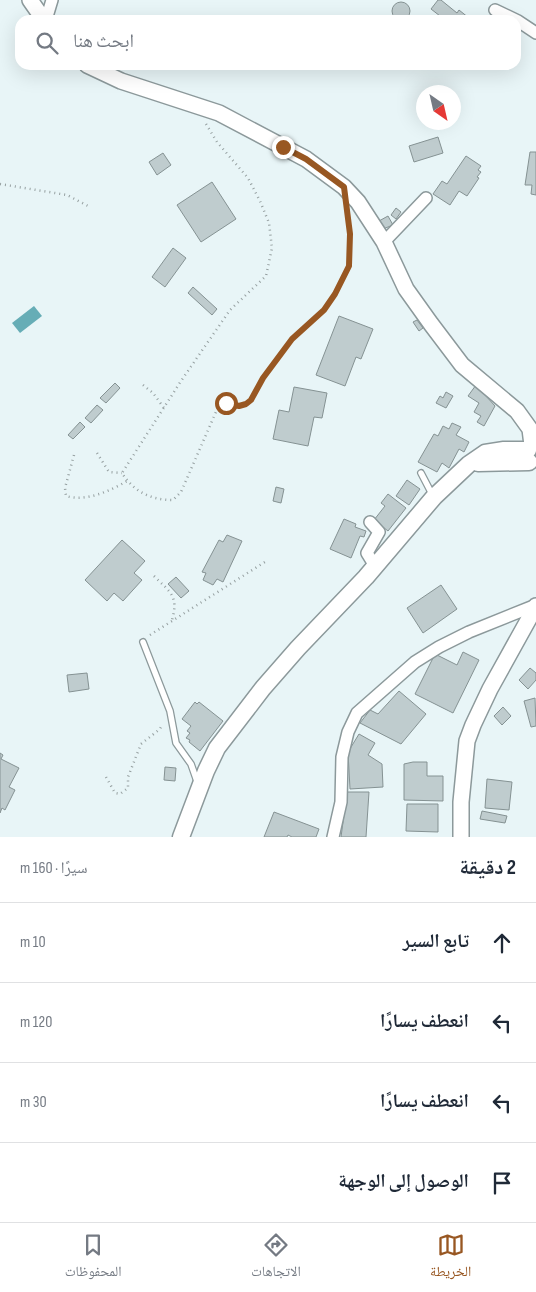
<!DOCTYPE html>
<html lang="ar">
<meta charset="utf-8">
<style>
body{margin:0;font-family:"Sofia Sans Condensed","Noto Naskh Arabic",sans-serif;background:#f2f2f3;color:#1f2937;direction:rtl}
.compass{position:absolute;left:416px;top:85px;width:45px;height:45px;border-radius:50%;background:#fff;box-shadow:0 5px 20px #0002;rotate:146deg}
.stop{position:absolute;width:15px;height:15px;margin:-11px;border:4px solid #985722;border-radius:50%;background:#fff}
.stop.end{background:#985722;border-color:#fff;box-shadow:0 1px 5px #0008}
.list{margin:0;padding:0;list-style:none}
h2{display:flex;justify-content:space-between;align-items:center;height:65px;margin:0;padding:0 20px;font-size:21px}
h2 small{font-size:16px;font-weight:400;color:#747a83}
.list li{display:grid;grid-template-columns:32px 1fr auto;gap:15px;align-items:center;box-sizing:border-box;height:80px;padding:0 20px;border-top:1px solid #e0e1e3}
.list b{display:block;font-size:19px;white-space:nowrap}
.list em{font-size:16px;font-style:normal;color:#747a83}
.icon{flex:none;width:28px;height:28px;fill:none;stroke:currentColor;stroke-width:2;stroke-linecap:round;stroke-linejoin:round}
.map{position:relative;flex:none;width:536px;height:837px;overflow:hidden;direction:ltr}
.search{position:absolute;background:#fff;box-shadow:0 5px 20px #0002;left:15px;right:15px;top:15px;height:55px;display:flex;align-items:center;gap:12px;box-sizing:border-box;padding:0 18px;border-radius:15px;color:#747a83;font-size:19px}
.sheet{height:385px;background:#fff}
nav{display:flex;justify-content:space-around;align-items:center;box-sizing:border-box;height:70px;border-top:1px solid #e0e1e3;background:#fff;font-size:14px;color:#747a83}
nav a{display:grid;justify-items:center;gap:2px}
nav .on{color:#985722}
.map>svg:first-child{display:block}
.water{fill:#66adb6}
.building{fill:#bfccce;stroke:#859293}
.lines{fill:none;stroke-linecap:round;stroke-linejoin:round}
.service-casing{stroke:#8c999b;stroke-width:8}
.minor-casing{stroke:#8c999b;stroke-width:14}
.tertiary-casing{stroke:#8c999b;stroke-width:18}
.secondary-casing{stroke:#8c999b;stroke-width:19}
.path{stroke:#96a0a1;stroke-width:2.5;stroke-dasharray:1 4;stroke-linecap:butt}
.service{stroke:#fff;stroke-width:5.5}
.minor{stroke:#fff;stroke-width:11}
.tertiary{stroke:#fff;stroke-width:15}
.secondary{stroke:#fff;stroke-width:16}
.route{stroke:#985722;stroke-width:6}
</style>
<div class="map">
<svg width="536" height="837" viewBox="0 0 536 837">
<rect width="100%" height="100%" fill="#e8f5f7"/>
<path class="water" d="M34,306L42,316L20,333L12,323Z"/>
<path class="building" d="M438,0H441L457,13L459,10L469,18L467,20H436L440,16L431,9Z
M392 11a9 9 0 1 1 18 0a9 9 0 1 1-18 0Z
M438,137L443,153L414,162L409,146Z
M530,152H536V195L531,194L532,185H525Z
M163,153L171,165L157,175L149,162Z
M466,156L481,166L478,170L481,172L477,177L479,178L467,196L459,191L450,205L433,194L442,181L447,184Z
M212,182L236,219L201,242L177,205Z
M396,208L401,212L396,219L391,215Z
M388,216L393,225L383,229L379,221Z
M173,248L186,258L165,287L152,277Z
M193,287L217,309L212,315L188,293Z
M339,316L373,329L361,359L356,357L345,386L316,375Z
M417,320L423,328L419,331L413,322Z
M115,383L120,388L106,403L100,398Z
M476,385L495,406L484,426L477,422L481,416L474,412L479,403L468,396Z
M294,387L327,393L322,418L314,417L308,446L273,439L279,410L289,412Z
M446,392L453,396L446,408L436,403L440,396L443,398Z
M97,405L103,410L91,423L85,418Z
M80,422L85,427L73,439L68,435Z
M452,423L461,427L456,435L469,442L464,452L459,449L449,468L442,463L437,472L418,462L434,434L438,436L443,426L449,429Z
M407,480L420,489L409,505L396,496Z
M276,487L284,489L281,503L273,501Z
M388,494L406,508L388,531L374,520L385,506L381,503Z
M344,519L356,524L355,527L366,531L364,537L360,536L351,558L330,549Z
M227,535L242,541L223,582L217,579L213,585L203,580L206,573L202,572L219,540L223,542Z
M122,540L145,561L134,573L142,580L123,601L114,593L107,601L85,580Z
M176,577L189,591L181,598L168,584Z
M441,585L457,609L423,633L407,608Z
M463,652L479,660L453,713L415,694L435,654L457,665Z
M530,668L536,673V680L528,689L519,680Z
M87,673L89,689L69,692L67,675Z
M399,691L426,714L401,744L360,723L370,710L378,714Z
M535,698L536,726L531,727L524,701Z
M195,702L197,704L199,702L223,721L200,751L189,742L190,740L186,738L190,733L187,731L191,726L182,719Z
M503,707L511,716L502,725L494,716Z
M359,734L375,743L368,755L382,764L383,787L350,789L348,752Z
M0,753L3,755L1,759L19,768L9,787L15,790L5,810L2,808L0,813Z
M413,762H427V776H443V801L404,800V764Z
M165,767L176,768L175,781L164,780Z
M487,779L512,782L509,810L485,808Z
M347,792H369L366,837H341Z
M407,804H438V832L406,831Z
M482,811L507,816L505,823L480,819Z
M274,812L319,829L316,837H292L288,835L287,837H264Z"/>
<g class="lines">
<defs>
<path id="service" d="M421,473L433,496
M143,642L170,711L176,743L191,764L198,784"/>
<path id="minor" d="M495,10L518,21L536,33
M46,20L52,0
M384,242L426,198
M370,522L379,532L367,553L375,566
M333,837L341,802L342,757L348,732L357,713L415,662L439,647L469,632L536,605"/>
<path id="tertiary" d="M30,0L44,20
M87,65L121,81L219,113L306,159L344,187L358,202L384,242L406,289L431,324L462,365L517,411L530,429L532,445
M461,837V802L467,741L473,725L490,689L536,606"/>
<path id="secondary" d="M478,463L529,462
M181,837L206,771L217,748L263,688L298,648L366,577L434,497L469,464L485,453L504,450H528"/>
</defs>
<use href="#service" class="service-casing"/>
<use href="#minor" class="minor-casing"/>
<use href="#tertiary" class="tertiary-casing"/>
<use href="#secondary" class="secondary-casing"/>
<path class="path" d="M206,124L217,142L248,178L260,201L269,223L272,248L266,276L230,310L181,381L122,473C134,492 151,500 173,500L181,492L219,405L226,403L239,406L246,405L251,400L263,378L292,339L324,310L335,294L349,266L350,234L348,214
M0,184L67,195L88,206
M143,385L153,393L164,408
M97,453L109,472L122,473
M74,455L65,488L66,496C86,502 110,491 127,481
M154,576C170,592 179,596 172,620
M150,635L268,560
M106,777L115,793L120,794L128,788V777L141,744L160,729L162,725"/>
<use href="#service" class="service"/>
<use href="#minor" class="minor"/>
<use href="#tertiary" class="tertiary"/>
<use href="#secondary" class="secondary"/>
</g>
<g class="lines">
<path class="route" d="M226,403L239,406L246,404L251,400L263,378L292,339L324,310L335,294L349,266L350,234L344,187L306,159L283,147"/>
</g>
</svg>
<svg class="compass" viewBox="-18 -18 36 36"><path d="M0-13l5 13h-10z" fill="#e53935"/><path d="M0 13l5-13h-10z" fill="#747a83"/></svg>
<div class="stop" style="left:226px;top:403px"></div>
<div class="stop end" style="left:283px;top:147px"></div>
<div class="search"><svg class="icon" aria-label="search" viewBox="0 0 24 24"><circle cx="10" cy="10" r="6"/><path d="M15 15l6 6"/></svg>ابحث هنا</div>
</div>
<section class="sheet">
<h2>2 دقيقة<small>سيرًا · 160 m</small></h2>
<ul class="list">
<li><svg class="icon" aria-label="ahead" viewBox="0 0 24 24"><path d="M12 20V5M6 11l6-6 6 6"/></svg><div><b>تابع السير</b></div><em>10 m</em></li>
<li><svg class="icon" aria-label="left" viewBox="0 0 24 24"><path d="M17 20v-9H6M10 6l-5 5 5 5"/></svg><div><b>انعطف يسارًا</b></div><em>120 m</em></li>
<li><svg class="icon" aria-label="left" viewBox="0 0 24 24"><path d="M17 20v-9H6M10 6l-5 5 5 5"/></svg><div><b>انعطف يسارًا</b></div><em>30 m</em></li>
<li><svg class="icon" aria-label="arrive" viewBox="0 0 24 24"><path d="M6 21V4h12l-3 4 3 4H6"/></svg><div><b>الوصول إلى الوجهة</b></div></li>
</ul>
</section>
<nav>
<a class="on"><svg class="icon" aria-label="map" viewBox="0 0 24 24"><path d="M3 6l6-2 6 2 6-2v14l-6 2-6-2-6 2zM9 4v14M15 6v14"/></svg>الخريطة</a>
<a><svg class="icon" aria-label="directions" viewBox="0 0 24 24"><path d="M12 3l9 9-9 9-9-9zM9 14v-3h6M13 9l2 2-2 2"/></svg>الاتجاهات</a>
<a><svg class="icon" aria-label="saved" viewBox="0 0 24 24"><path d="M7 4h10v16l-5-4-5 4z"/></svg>المحفوظات</a>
</nav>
